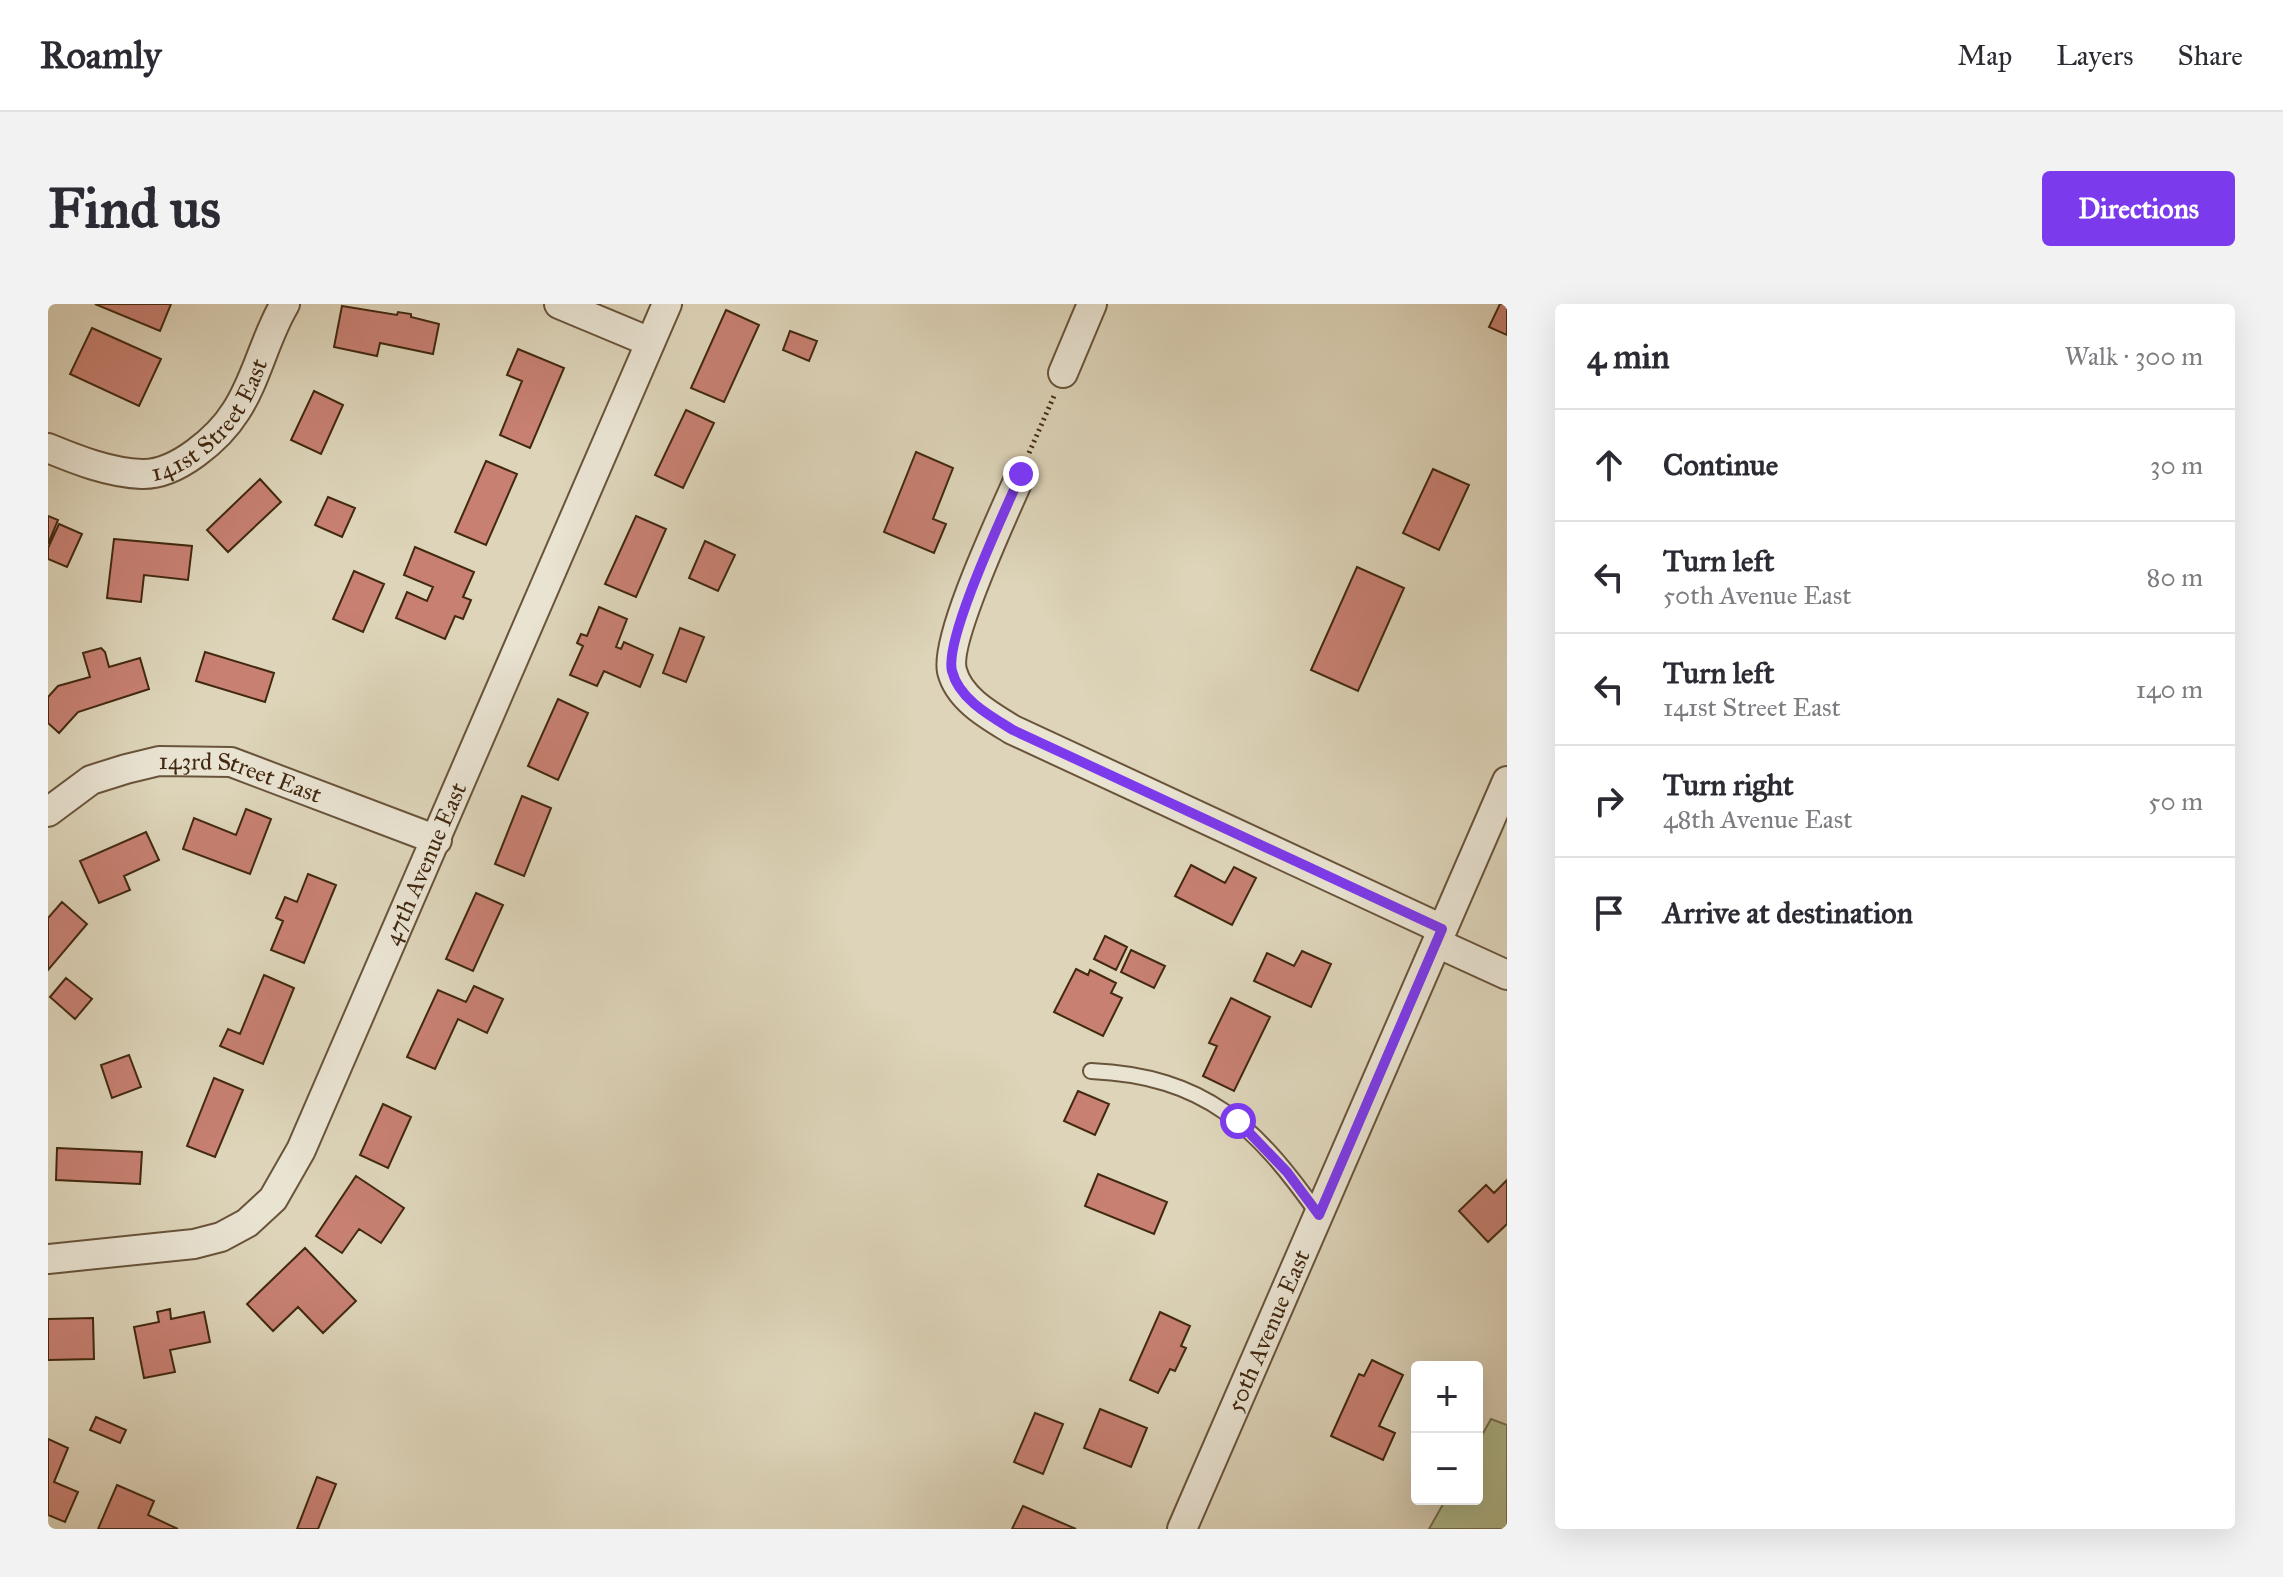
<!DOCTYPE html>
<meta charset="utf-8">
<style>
body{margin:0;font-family:"IM FELL Great Primer",serif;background:#f2f2f3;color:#2b2b33}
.controls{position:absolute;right:24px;bottom:24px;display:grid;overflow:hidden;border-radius:8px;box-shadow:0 8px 32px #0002}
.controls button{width:72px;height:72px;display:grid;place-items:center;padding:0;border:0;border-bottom:2px solid #e1e1e2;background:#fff;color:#2b2b33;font:40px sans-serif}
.stop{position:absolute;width:24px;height:24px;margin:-18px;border:6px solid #7c3aed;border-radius:50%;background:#fff}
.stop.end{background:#7c3aed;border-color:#fff;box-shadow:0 2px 8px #0008}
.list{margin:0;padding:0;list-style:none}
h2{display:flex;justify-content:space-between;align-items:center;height:104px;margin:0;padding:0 32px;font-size:34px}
h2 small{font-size:26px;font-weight:400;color:#7c7c81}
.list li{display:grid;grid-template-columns:52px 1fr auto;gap:24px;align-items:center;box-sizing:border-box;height:112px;padding:0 32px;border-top:2px solid #e1e1e2}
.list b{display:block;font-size:30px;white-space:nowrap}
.list p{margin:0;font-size:26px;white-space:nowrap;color:#7c7c81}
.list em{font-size:26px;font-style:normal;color:#7c7c81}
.icon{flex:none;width:44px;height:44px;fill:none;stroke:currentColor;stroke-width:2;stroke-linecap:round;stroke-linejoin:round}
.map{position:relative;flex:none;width:1459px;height:1225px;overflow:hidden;border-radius:8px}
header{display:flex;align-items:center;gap:48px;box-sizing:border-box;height:112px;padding:0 40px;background:#fff;border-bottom:2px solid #e1e1e2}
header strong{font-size:38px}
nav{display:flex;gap:44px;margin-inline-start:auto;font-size:28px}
.intro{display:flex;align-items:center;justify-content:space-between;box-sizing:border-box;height:192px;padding:0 48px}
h1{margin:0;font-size:56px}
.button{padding:20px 36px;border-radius:8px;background:#7c3aed;color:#fff;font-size:28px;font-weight:700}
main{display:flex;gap:48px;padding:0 48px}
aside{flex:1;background:#fff;border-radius:8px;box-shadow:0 8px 32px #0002}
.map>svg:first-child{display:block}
.green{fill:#b3bc8e;stroke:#7a724f;stroke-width:2}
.building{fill:#c78072;stroke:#422910;stroke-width:2}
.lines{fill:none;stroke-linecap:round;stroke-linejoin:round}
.service-casing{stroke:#69543a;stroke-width:18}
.minor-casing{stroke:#69543a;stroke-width:32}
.path{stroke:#422910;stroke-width:5;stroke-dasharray:2 4;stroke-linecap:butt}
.service{stroke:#e9e3d2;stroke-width:14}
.minor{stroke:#e9e3d2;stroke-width:28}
.route{stroke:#7c3aed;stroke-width:10}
.labels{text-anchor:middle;stroke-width:8;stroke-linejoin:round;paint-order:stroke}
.street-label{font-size:24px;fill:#422910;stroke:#e9e3d2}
</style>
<header>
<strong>Roamly</strong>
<nav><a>Map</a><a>Layers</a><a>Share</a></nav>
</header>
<div class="intro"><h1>Find us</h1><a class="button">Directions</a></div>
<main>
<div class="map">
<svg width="1459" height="1225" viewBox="0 0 1459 1225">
<rect width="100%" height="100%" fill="#ddd4b9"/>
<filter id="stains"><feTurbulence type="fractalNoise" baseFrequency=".0025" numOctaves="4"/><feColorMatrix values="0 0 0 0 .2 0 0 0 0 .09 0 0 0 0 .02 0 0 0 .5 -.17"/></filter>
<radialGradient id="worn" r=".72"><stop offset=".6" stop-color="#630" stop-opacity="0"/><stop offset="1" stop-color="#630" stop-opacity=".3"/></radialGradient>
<path class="green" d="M1443,1115L1459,1121V1225H1381L1398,1195H1429V1140Z"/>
<path class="building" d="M47,0H123L112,27Z
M1452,0H1459V31L1441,23Z
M294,2L349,11L350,8L363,10V13L391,20L385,50L332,39L329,52L286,43Z
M678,6L711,21L676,98L643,84Z
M44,24L113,55L91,102L22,70Z
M742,27L769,37L761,57L735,46Z
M470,45L516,64L482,144L452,131L474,77L459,71Z
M266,87L295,101L273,150L243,136Z
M638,106L666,119L635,184L607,171Z
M868,148L905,164L885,215L898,220L886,249L836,228Z
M438,157L469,170L438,241L407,228Z
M1385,165L1421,181L1391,246L1355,229Z
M212,175L233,198L180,248L159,226Z
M280,193L307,204L294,233L267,221Z
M0,212L10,216L0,240Z
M588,212L618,225L588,293L557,280Z
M11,220L34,230L19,263L0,255V244Z
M66,235L144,242L140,276L96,271L93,298L59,294Z
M657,237L687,251L670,287L641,274Z
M367,243L426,268L415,293L423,296L415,315L407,312L397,335L348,314L359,288L379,297L385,283L356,271Z
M1309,263L1356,284L1310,387L1263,366Z
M306,267L336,280L315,328L285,315Z
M551,303L579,315L568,343L573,345L576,338L605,351L592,383L556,367L549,382L522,371L535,342L529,339L533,330L539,332Z
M632,324L656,333L638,378L615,369Z
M53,344L57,348L61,363L92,354L101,385L30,408L11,429L0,419V393L10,382L42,373L35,349Z
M157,348L226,369L217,398L148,377Z
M510,395L540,409L510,476L480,462Z
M474,492L503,504L476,572L447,560Z
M198,505L223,515L202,570L135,545L146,514L188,531Z
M98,528L111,556L76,572L82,586L51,599L32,557Z
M1143,561L1177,579L1186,563L1208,574L1184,621L1127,592Z
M260,570L288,581L256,659L223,646L235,617L228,614L237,593L249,598Z
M428,589L455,601L425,667L398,655Z
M14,598L39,620L0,666V614Z
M1057,632L1079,643L1068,666L1046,655Z
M1083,646L1117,662L1106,684L1073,668Z
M1254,647L1283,660L1263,703L1206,677L1219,649L1246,662Z
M1028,665L1040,671L1042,666L1068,679L1063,689L1074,694L1055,732L1006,708Z
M216,671L246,684L215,760L172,742L180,725L192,730Z
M18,674L44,695L27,715L2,693Z
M426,682L455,695L439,729L410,715L387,765L359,753L390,686L418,698Z
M1183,694L1222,713L1186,787L1155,772L1169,742L1161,739Z
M81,751L93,783L64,794L53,761Z
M166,774L195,786L167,853L139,842Z
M1030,787L1061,800L1047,831L1016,817Z
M335,800L363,813L340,864L312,851Z
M9,844L94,848L92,880L8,876Z
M1050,870L1119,898L1106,930L1037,902Z
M308,872L356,904L333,939L311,925L294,949L268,932Z
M1459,876V920L1440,938L1411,907L1438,881L1446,889Z
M257,944L308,997L275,1029L250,1003L225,1027L199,1000Z
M122,1005L123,1015L156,1008L162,1038L122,1046L127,1068L96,1074L86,1023L111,1018L109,1008Z
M1112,1008L1142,1022L1133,1042L1138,1044L1127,1067L1122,1065L1110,1089L1082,1076Z
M45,1014L46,1055L0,1056V1015Z
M1324,1056L1355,1071L1331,1122L1347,1129L1335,1156L1283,1132L1311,1070L1316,1072Z
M1052,1105L1099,1124L1083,1163L1036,1144Z
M987,1109L1015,1120L995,1170L966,1158Z
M48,1113L78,1126L72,1139L42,1126Z
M0,1135L20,1144L6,1178L30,1188L17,1218L0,1211Z
M269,1173L288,1180L270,1225H249Z
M69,1181L106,1197L100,1211L130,1225H50Z
M975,1202L1028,1225H964Z"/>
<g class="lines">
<defs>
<path id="service" d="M1043,767C1157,772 1208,822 1270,910"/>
<g id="minor">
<path d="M511,0L602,38"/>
<path d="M1015,69L1044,0"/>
<path id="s1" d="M0,144C29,156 62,169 94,170C129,171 171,134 188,107C209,75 217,33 237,0"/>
<path d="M973,170C957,207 896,335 904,367C911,395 942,412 965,426L1394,625"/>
<path id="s2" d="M0,508L43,476L78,465L111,457L183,458L389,536"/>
<path d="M1389,639L1459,671"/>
<path id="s3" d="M0,955L146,940L173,933L199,919L225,895L253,846L619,0"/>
<path id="s4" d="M1134,1225L1459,477"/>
</g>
</defs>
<use href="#service" class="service-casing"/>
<use href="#minor" class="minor-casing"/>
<path class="path" d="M981,149L1006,92"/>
<use href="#service" class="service"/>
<use href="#minor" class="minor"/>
</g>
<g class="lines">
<path class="route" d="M973,170C957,207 896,335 904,367C911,395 942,412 965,426L1394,625L1271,911L1239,868L1190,817"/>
</g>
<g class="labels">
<g class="street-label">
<text dy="8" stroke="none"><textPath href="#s1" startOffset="190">141st Street East</textPath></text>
<text dy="8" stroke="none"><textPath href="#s2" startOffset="208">143rd Street East</textPath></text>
<text dy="8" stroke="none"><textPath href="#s3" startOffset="608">47th Avenue East</textPath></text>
<text dy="8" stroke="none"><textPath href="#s4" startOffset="216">50th Avenue East</textPath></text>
</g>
</g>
<rect width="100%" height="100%" filter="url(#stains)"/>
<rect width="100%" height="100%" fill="url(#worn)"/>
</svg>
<div class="controls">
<button>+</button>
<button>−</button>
</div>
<div class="stop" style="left:1190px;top:817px"></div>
<div class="stop end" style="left:973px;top:170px"></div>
</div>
<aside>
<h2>4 min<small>Walk · 300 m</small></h2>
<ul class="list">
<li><svg class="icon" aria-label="ahead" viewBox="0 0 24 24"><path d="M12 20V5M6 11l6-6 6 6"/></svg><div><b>Continue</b></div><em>30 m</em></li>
<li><svg class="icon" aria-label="left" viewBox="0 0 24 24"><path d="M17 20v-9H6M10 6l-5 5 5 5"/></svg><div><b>Turn left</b><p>50th Avenue East</p></div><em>80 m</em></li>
<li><svg class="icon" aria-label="left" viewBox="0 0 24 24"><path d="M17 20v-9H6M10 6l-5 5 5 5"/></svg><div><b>Turn left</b><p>141st Street East</p></div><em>140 m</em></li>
<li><svg class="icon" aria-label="right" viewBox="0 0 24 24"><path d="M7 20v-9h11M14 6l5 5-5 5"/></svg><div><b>Turn right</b><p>48th Avenue East</p></div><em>50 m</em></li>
<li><svg class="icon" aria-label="arrive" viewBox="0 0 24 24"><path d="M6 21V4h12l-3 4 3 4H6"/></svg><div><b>Arrive at destination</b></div></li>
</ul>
</aside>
</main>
